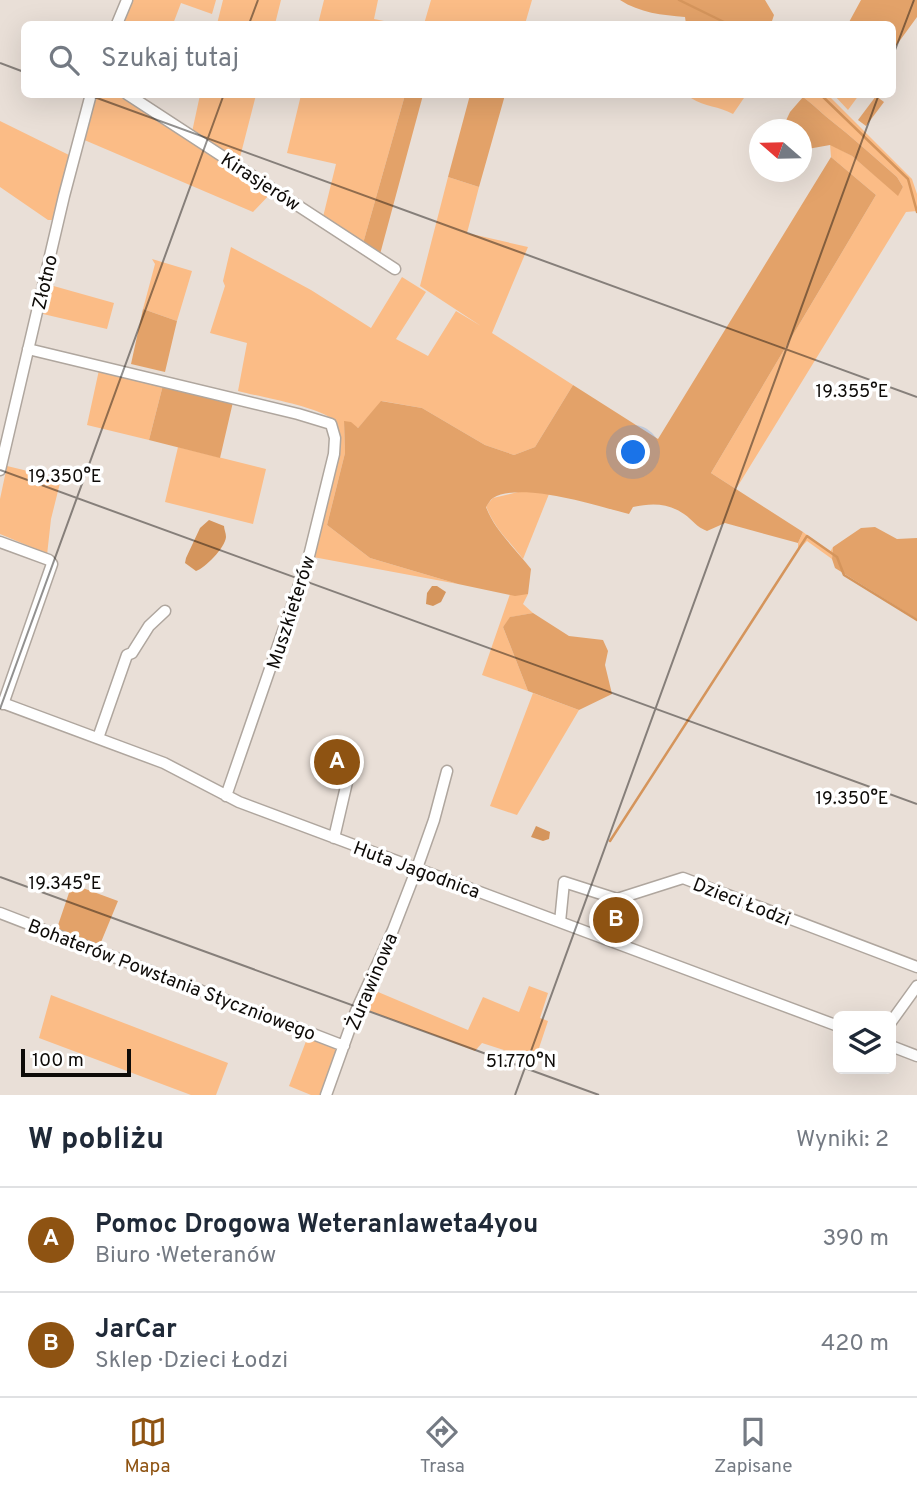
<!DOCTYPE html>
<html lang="pl">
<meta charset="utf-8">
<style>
body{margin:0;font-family:Overpass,sans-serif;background:#f6f6f7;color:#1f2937}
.controls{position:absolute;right:21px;bottom:21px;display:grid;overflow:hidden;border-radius:10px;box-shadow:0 7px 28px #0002}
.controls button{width:63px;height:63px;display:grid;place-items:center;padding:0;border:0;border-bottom:2px solid #e0e1e3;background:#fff;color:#1f2937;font:35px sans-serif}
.compass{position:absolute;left:749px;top:119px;width:63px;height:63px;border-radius:50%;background:#fff;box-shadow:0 7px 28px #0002;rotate:290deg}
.scale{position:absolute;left:21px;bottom:18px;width:110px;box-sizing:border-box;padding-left:7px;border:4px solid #0e0b08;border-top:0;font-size:19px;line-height:24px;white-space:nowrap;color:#0e0b08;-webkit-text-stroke:5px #fff;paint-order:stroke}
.you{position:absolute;left:634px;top:453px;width:24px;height:24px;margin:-18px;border:5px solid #fff;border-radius:50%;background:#1a73e8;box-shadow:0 0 0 10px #1a73e833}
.badge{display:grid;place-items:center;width:46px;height:46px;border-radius:50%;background:#8e5312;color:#fff;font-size:23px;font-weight:700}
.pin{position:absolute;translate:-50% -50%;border:4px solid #fff;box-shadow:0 2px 7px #0006}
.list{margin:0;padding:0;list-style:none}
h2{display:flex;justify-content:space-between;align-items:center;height:91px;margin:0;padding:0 28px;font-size:30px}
h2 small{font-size:23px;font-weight:400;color:#747a83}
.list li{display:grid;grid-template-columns:46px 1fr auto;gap:21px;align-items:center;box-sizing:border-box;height:105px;padding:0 28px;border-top:2px solid #e0e1e3}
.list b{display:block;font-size:26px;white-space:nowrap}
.list p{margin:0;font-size:23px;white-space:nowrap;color:#747a83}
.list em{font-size:23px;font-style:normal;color:#747a83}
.icon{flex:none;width:38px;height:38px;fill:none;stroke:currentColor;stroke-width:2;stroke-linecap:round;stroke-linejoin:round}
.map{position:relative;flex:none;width:917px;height:1095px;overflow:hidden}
.search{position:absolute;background:#fff;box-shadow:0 7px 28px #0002;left:21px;right:21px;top:21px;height:77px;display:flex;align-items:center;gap:18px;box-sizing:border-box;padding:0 24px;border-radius:10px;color:#747a83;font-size:26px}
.sheet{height:301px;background:#fff}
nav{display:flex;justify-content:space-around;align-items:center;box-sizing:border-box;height:98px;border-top:2px solid #e0e1e3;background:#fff;font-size:19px;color:#747a83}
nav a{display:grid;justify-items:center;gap:4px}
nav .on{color:#8e5312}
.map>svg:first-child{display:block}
.green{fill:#fbbc86}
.forest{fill:#e3a269}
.water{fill:#d5955c}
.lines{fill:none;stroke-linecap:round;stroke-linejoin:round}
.stream{stroke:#d5955c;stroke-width:2.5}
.minor-casing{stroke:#afa69e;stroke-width:13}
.minor{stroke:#fff;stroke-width:10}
.ticks{fill:none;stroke:#0e0b08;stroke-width:2;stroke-opacity:0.45}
.labels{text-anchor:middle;stroke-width:7;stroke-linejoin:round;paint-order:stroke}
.street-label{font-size:19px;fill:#0e0b08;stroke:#fff}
.ticks-label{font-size:18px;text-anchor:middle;fill:#0e0b08;stroke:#fff;stroke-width:7;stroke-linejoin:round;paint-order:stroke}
</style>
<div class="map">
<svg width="917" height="1095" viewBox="0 0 917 1095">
<rect width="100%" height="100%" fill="#e9dfd7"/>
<path class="green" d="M131,0H216L212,14L181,3L173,24H121Z
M223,0H281L275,24H217Z
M324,0H378L374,19L399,24H318Z
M431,0H532L525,24H424Z
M95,95H117L272,192L253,212L82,139Z
M200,95H256L238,165L192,132Z
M301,95H405L362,247L322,221L336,164L287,153Z
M692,95V94L746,95L733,114C719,106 705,107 691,98Z
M805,95H828L912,179L917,194V211L906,212L736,489L711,473L876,195L831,157L830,144L852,156L898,195L903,187L897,177C874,157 852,137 829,119C820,112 813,104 803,97Z
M834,95H859L848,110Z
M0,121L71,156L55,220H48L0,187Z
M448,177L479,187L467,233L528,247L492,333L573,385L535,447L514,455L485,445L422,408L382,401L358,428L344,422L345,453L327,525L370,558L458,584L313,557C318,535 348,432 332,419C315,406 260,397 238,391L247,343L210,333L225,286L223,281L231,247L311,290L371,328L402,277L426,292L396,339L428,356L456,311L481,326L420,286Z
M152,259L192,271L177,321L143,309L155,264Z
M50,285L114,303L107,329L43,314Z
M99,370L163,385L149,440L87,425Z
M178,447L266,469L253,524L165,502Z
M7,466L61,479L51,519L47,555L30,550L31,547L0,534V499Z
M522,491L549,494L523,559C509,540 495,530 486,506L493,498Z
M803,532L830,552L833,547L832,559L807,541L798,550V543Z
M510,594H528L523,604L533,613L511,617L503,627L528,691L482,675Z
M533,693L579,710L517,815L490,806Z
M529,986L548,993L540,1018L548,1021L535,1060L482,1043L475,1051L363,1008L371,989L468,1030L483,997L519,1012Z
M51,995L228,1063L216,1095H191L39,1038Z
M308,1036L333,1045L338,1054L323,1095H311L289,1086Z"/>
<path class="forest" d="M620,0H765L774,15L771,24H686L685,17C662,15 640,13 620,0Z
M861,0H917V17L893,50L892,24H848Z
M405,95H423L379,258L362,247Z
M470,95H505L479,187L448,177Z
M876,96L884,102L866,126L858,120Z
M803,97C813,104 820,112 829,119C852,137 874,157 897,177L903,187L898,196L852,156L830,145L802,150V130L782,129L790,112Z
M831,157L876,195L711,473L803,532L798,543L725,523L707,531C696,527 693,520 684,514C668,503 652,503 633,507L629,514C597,506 522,481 493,498C490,500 488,504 486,507C495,531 515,548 531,569L528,594L515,596L458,584L370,558L327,525L345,453L344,421L351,422L358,428L381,401L422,408L485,445L514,455L535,447L573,385L658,439Z
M143,309L177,321L165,372L131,364Z
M163,385L233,402L220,458L149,440Z
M875,527L897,539L917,538V619L835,568L832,559L833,547L861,528Z
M533,613L569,636L603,640L608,651L605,665L612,694L579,710L528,691L503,627L510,617Z
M72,884L118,901L99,947L56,931Z"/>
<path class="water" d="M209,520L224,526C224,529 226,533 226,537C225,548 205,568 196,571L185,563L186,558L200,528Z
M432,586H437L446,592L441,602L433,606L426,604L427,593Z
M536,826L550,832L549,839L543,841L531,837Z"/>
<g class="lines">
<path class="stream" d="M679,0L728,24
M820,94L908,179L917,212
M610,841L807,536L837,557L844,575L917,620"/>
<defs>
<path id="minor" d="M117,24L127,0
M127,94L395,269
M28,349L298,414L331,424L335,438L334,454L309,556L226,796
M0,470L64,196L91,94
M0,542L49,560L52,564L3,704
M0,702L164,763L239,802L838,1026
M98,738L127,655L132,653L149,626L165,611
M334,838L354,752
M0,913L344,1046
M560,922L564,882L617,899L683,878L917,967
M891,1022L917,986
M891,1046L917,1056
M326,1095L356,1011L393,930L417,868L434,820L447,771"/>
</defs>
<use href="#minor" class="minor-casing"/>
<use href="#minor" class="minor"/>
</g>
<path class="ticks" d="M249,24L258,0M892,58L914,0M0,63L24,72M86,94L917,397M0,470L917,804M0,709L224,94M0,877L599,1095M515,1095L879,94"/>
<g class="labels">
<g class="street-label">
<text transform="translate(261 181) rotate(33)" y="7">Kirasjerów</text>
<text transform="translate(44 282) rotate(-77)" y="7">Złotno</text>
<text transform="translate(290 612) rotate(-72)" y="7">Muszkieterów</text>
<text transform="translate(417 869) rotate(20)" y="7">Huta Jagodnica</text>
<text transform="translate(742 901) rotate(21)" y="7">Dzieci Łodzi</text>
<text transform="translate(172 979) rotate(21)" y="7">Bohaterów Powstania Styczniowego</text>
<text transform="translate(371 981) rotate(-67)" y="7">Żurawinowa</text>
</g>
</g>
<g class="ticks-label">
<text x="852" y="397">19.355°E</text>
<text x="65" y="482">19.350°E</text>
<text x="852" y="804">19.350°E</text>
<text x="65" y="889">19.345°E</text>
<text x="521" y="1067">51.770°N</text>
</g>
</svg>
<div class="controls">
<button><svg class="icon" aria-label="layers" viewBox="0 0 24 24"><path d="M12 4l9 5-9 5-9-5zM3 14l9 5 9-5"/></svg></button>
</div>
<svg class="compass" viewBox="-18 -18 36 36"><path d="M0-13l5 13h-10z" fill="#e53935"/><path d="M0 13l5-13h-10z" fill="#747a83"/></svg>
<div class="scale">100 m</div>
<div class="you"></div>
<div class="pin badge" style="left:337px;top:762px">A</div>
<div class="pin badge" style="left:616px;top:920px">B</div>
<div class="search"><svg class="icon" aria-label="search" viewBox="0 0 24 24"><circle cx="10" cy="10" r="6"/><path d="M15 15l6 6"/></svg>Szukaj tutaj</div>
</div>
<section class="sheet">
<h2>W pobliżu<small>Wyniki: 2</small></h2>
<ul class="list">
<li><span class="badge">A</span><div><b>Pomoc Drogowa Weteranlaweta4you</b><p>Biuro · Weteranów</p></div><em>390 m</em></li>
<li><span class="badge">B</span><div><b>JarCar</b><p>Sklep · Dzieci Łodzi</p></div><em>420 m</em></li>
</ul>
</section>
<nav>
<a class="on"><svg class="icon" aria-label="map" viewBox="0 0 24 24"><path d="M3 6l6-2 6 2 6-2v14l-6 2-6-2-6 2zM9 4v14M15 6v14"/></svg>Mapa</a>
<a><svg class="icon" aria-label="directions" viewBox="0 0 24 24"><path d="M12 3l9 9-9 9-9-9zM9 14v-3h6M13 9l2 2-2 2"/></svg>Trasa</a>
<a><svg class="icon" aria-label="saved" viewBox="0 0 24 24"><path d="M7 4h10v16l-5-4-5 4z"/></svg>Zapisane</a>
</nav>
